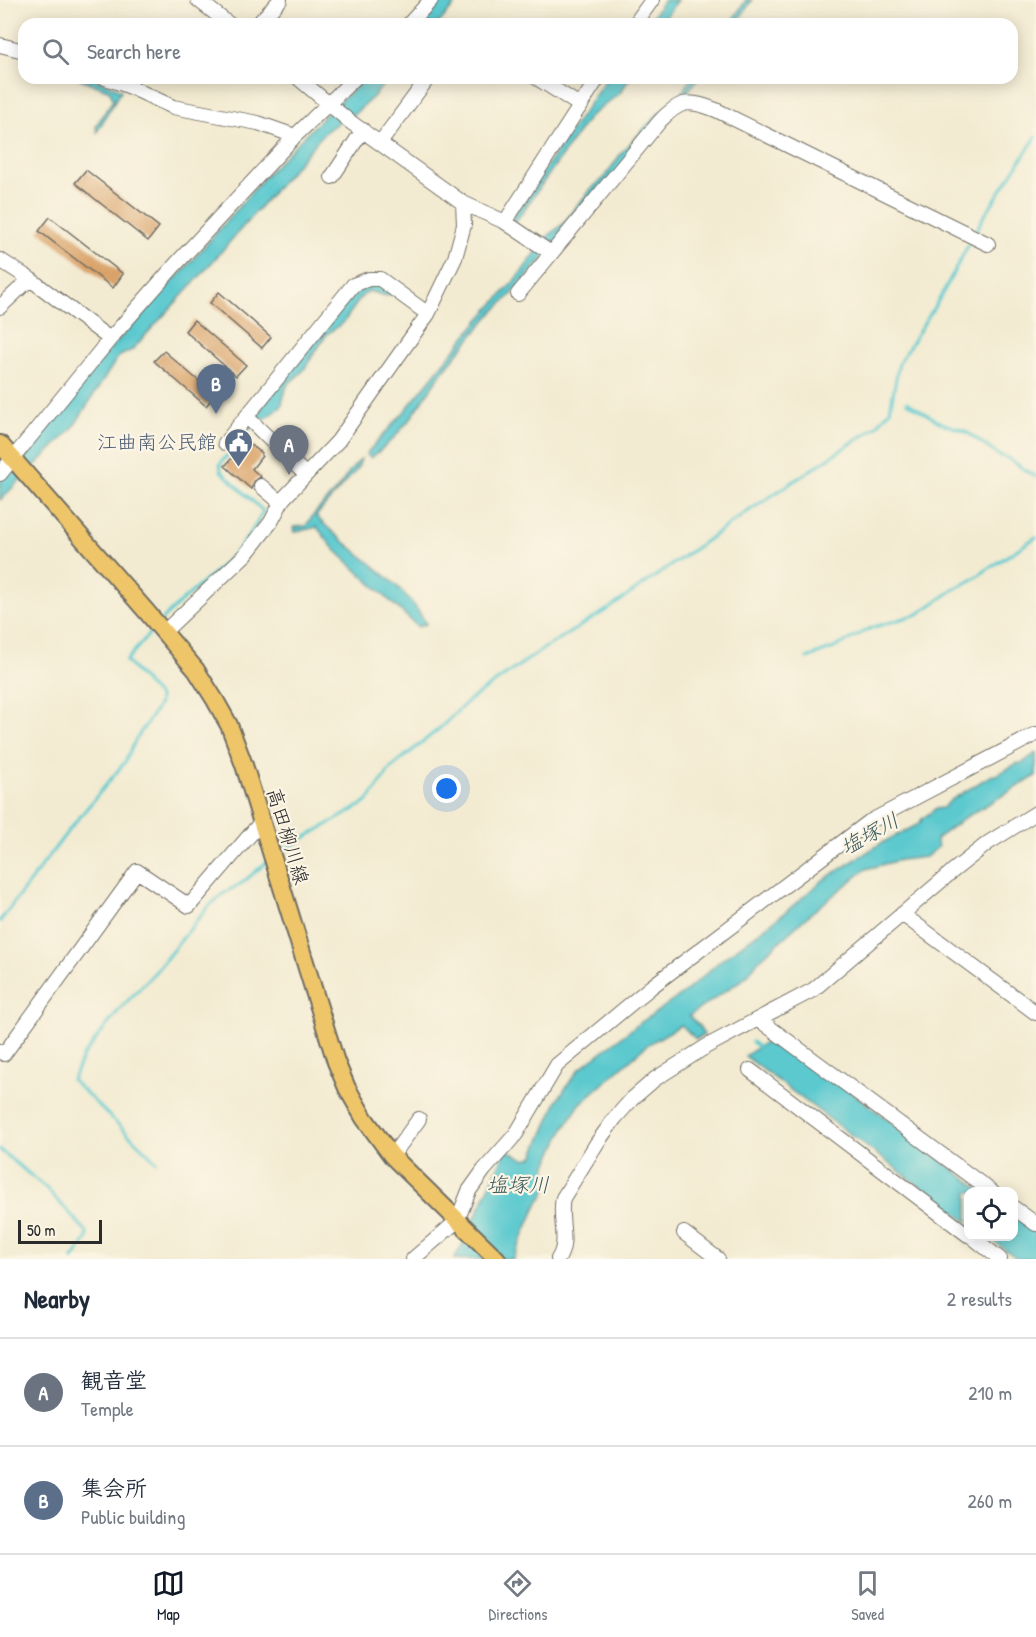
<!DOCTYPE html>
<meta charset="utf-8">
<style>
body{margin:0;font-family:"Patrick Hand","Klee One",sans-serif;background:#f6f6f7;color:#1f2937}
.controls{position:absolute;right:18px;bottom:18px;display:grid;overflow:hidden;border-radius:12px;box-shadow:0 3px 15px #0003}
.controls button{width:54px;height:54px;display:grid;place-items:center;padding:0;border:0;border-bottom:2px solid #e0e1e3;background:#fff;color:#1f2937;font:30px sans-serif}
.scale{position:absolute;left:18px;bottom:15px;width:84px;box-sizing:border-box;padding-left:6px;border:3px solid #2b2b2b;border-top:0;font-size:16px;line-height:21px;white-space:nowrap;color:#2b2b2b;-webkit-text-stroke:4px #fcf5e5;paint-order:stroke}
.you{position:absolute;left:447px;top:789px;width:21px;height:21px;margin:-15px;border:4px solid #fff;border-radius:50%;background:#1a73e8;box-shadow:0 0 0 9px #1a73e833}
.badge{display:grid;place-items:center;width:39px;height:39px;border-radius:50%;background:#111827;color:#fff;font-size:20px;font-weight:700}
.pin{position:absolute;translate:-50% -50px;filter:drop-shadow(0 2px 3px #0008)}
.pin::after{content:'';position:absolute;top:32px;width:21px;height:18px;background:inherit;clip-path:polygon(0 0,100% 0,50% 100%)}
.list{margin:0;padding:0;list-style:none}
h2{display:flex;justify-content:space-between;align-items:center;height:78px;margin:0;padding:0 24px;font-size:26px}
h2 small{font-size:20px;font-weight:400;color:#747a83}
.list li{display:grid;grid-template-columns:39px 1fr auto;gap:18px;align-items:center;box-sizing:border-box;height:108px;padding:0 24px;border-top:2px solid #e0e1e3}
.list b{display:block;font-size:22px;white-space:nowrap}
.list p{margin:0;font-size:20px;white-space:nowrap;color:#747a83}
.list em{font-size:20px;font-style:normal;color:#747a83}
.icon{flex:none;width:33px;height:33px;fill:none;stroke:currentColor;stroke-width:2;stroke-linecap:round;stroke-linejoin:round}
.map{position:relative;flex:none;width:1036px;height:1259px;overflow:hidden}
.search{position:absolute;background:#fff;box-shadow:0 3px 15px #0003;left:18px;right:18px;top:18px;height:66px;display:flex;align-items:center;gap:15px;box-sizing:border-box;padding:0 21px;border-radius:18px;color:#747a83;font-size:22px}
.sheet{height:294px;background:#fff}
nav{display:flex;justify-content:space-around;align-items:center;box-sizing:border-box;height:84px;border-top:2px solid #e0e1e3;background:#fff;font-size:16px;color:#747a83}
nav a{display:grid;justify-items:center;gap:3px}
nav .on{color:#111827}
.map>svg:first-child{display:block}
.water{fill:#5bc9cf;stroke:#437a7d;stroke-width:1.5}
.lines{fill:none;stroke-linecap:round;stroke-linejoin:round}
.stream{stroke:#5bc9cf;stroke-width:3}
.building{fill:#d9a267}
.minor-casing{stroke:#716e65;stroke-width:16}
.major-casing{stroke:#716e65;stroke-width:20}
.minor{stroke:#fff;stroke-width:14}
.major{stroke:#eec569;stroke-width:16}
.labels{text-anchor:middle;stroke-width:4.5;stroke-linejoin:round;paint-order:stroke}
.service-label{font-size:20px;fill:#4e5e75;stroke:#fcf5e5;text-anchor:end}
.street-label{font-size:20px;fill:#2b2b2b;stroke:#fcf5e5}
.water-label{font-size:21px;font-style:italic;fill:#395a5c;stroke:#fcf5e5}
</style>
<div class="map">
<svg width="1036" height="1259" viewBox="0 0 1036 1259">
<rect width="100%" height="100%" fill="#fcf5e5"/>
<filter id="ink" filterUnits="userSpaceOnUse"><feTurbulence type="fractalNoise" baseFrequency=".0167" numOctaves="2"/><feDisplacementMap in="SourceGraphic" scale="12" xChannelSelector="R" yChannelSelector="G"/><feConvolveMatrix kernelMatrix="1 2 1 2 8 2 1 2 1" color-interpolation-filters="sRGB"/></filter>
<filter id="wash" filterUnits="userSpaceOnUse"><feTurbulence type="fractalNoise" baseFrequency=".008" numOctaves="4" result="noise"/><feDisplacementMap in="SourceGraphic" scale="24" xChannelSelector="R" yChannelSelector="G"/><feGaussianBlur stdDeviation="1.35" result="paint"/><feColorMatrix in="noise" values="0 0 0 0 0 0 0 0 0 0 0 0 0 0 0 0 0 1.4 0 .05"/><feComposite in="paint" operator="in"/></filter>
<g filter="url(#wash)">
<rect width="100%" height="100%" fill="#f3ebd1"/>
<path class="water" d="M440,0H459L438,24H420Z
M664,0H677L661,24H647Z
M746,0H752L736,24H730Z
M78,78H93L121,90L97,132L96,126L113,100L110,91Z
M366,78H389L373,97L351,117L347,116L325,132L201,275L132,350L118,357L72,429L0,500V482L72,392L158,296L185,269L269,172L329,111Z
M607,78H630L620,93L589,117L516,221L511,224L513,215Z
M692,78H699L512,294L487,318L440,375L411,418L392,440L371,458L366,454L404,412L478,321L518,277L548,236L563,224L590,190L605,177L622,152L659,113L681,94Z
M376,282L392,293L386,296L369,291L362,296L343,323L327,334L303,371L287,385L281,407L263,420L255,416L325,328L363,286Z
M361,459L358,468L316,516C349,552 404,580 426,624L418,627L334,549L317,527L295,532L294,527L306,526C314,511 326,502 337,489C345,479 351,468 361,459Z
M1036,753V776L966,817L936,839L938,847L926,857L900,860L866,869L810,914L757,962L746,977L689,1016L700,1027L704,1035L696,1039L681,1025L647,1045L580,1104L565,1127L547,1165L545,1178L548,1186L542,1198L539,1200L513,1259H454L464,1242L506,1150L525,1159L533,1157L558,1099L578,1070L637,1025L684,993L720,961L782,915L823,880L880,844L919,824L922,819L935,809L943,808L951,800L990,776L996,775L1018,763L1021,764Z
M776,1035L982,1191L968,1192V1222L745,1056Z
M1014,1215L1036,1232V1259H1018L988,1237L1014,1236Z"/>
<g class="lines">
<path class="stream" d="M974,234L984,216L1036,137
M907,402L941,423L965,431L1000,456L1006,457L1036,477
M161,621C195,585 242,558 263,511L221,471L220,464L252,426
M807,658L834,648L871,628L918,614L956,588L970,581L1036,537
M278,853L367,802L392,767L440,728L467,702L543,649L610,608L750,510L876,427L890,410L899,363L941,296L971,240
M0,921L68,831L125,762L136,739L155,711L159,703V697L126,661L154,628
M752,1042L761,1049
M0,1150L45,1187L87,1232V1238L73,1259
M156,1161L72,1080L83,1056L119,1010L156,971L207,908L224,893L242,883L268,861"/>
</g>
<g id="blocks">
<path class="building" d="M86,170L159,227L148,241L75,183Z
M50,217L123,274L113,288L39,231Z
M219,292L271,337L262,348L210,303Z
M194,320L246,365L236,376L185,331Z
M164,351L215,395L206,406L154,361Z
M246,442L262,453L261,455L262,456L252,469L261,477L255,480L251,489L225,466Z"/>
</g>
</g>
<g filter="url(#ink)">
<use href="#blocks" fill-opacity="0" stroke="#716e65" stroke-width="1.5"/>
<g class="lines">
<defs>
<path id="minor" d="M198,0L229,24
M258,24L280,0
M409,24L431,0
M635,24L652,0
M0,45L24,51
M105,78L128,86L173,107L258,123L295,136
M537,78L581,106
M380,143L428,78
M332,177L363,130
M463,203L505,222L598,78
M505,222L551,253
M0,260L30,279L110,339
M518,294L660,121C680,100 689,99 716,110L988,244
M0,307L30,279
M247,417L305,474
M225,443L353,285L369,279H380L428,314
M0,474L110,339L176,264L295,136L355,78
M261,486L281,503
M164,632L246,554L271,522L283,499L338,441L428,314L455,258L464,225L463,203L349,121L298,78
M902,914L1036,1013
M758,1019L992,1192
M0,1051L4,1054L137,871L189,906L262,821
M750,1070L968,1235
M392,1156L419,1119
M1014,1208L1036,1224
M684,1233L718,1259
M971,1236L1000,1259
M413,1259L457,1221L469,1191L484,1170L516,1134L557,1065L651,987L869,822L1036,734
M558,1259C570,1241 558,1219 563,1198L597,1143L615,1118L632,1099L655,1079L707,1046L813,990L954,870L988,843L1036,813"/>
<path id="major" d="M0,444L146,611L196,670L215,700L229,725L244,765L336,1062L347,1088L364,1118L392,1156L497,1259"/>
</defs>
<use href="#minor" class="minor-casing"/>
<use href="#major" class="major-casing"/>
<use href="#minor" class="minor"/>
<use href="#major" class="major"/>
</g>
</g>
<defs>
<symbol id="civic-pin" viewBox="-11 -11 22 30"><path d="M0 17L-7.5 6A9.5 9.5 0 1 1 7.5 6Z" fill="#5c6f8a" stroke="#fcf5e5"/><path d="M-.6-6.5H3V-4.5H.6V-3L4-1V1h2V6H-6V1h2V-1L-.6-3ZM-1.2 2.5V6h2.4V2.5Z" fill="#fff"/></symbol>
</defs>
<g fill-rule="evenodd">
<use href="#civic-pin" x="222" y="426" width="33" height="45"/>
</g>
<g class="labels">
<g class="service-label">
<text x="217" y="449">江曲南公民館</text>
</g>
<g class="street-label">
<text transform="translate(288 836) rotate(73)" y="7">高田柳川線</text>
</g>
<g class="water-label">
<text transform="translate(870 834) rotate(-29)" y="7">塩塚川</text>
<text x="518" y="1192">塩塚川</text>
</g>
</g>
</svg>
<div class="controls">
<button><svg class="icon" aria-label="locate" viewBox="0 0 24 24"><circle cx="12" cy="12" r="6"/><path d="M12 2v4M12 18v4M2 12h4M18 12h4"/></svg></button>
</div>
<div class="scale">50 m</div>
<div class="you"></div>
<div class="pin badge" style="left:289px;top:475px;background:#6b7280">A</div>
<div class="pin badge" style="left:216px;top:414px;background:#5c6f8a">B</div>
<div class="search"><svg class="icon" aria-label="search" viewBox="0 0 24 24"><circle cx="10" cy="10" r="6"/><path d="M15 15l6 6"/></svg>Search here</div>
</div>
<section class="sheet">
<h2>Nearby<small>2 results</small></h2>
<ul class="list">
<li><span class="badge" style="background:#6b7280">A</span><div><b>観音堂</b><p>Temple</p></div><em>210 m</em></li>
<li><span class="badge" style="background:#5c6f8a">B</span><div><b>集会所</b><p>Public building</p></div><em>260 m</em></li>
</ul>
</section>
<nav>
<a class="on"><svg class="icon" aria-label="map" viewBox="0 0 24 24"><path d="M3 6l6-2 6 2 6-2v14l-6 2-6-2-6 2zM9 4v14M15 6v14"/></svg>Map</a>
<a><svg class="icon" aria-label="directions" viewBox="0 0 24 24"><path d="M12 3l9 9-9 9-9-9zM9 14v-3h6M13 9l2 2-2 2"/></svg>Directions</a>
<a><svg class="icon" aria-label="saved" viewBox="0 0 24 24"><path d="M7 4h10v16l-5-4-5 4z"/></svg>Saved</a>
</nav>
